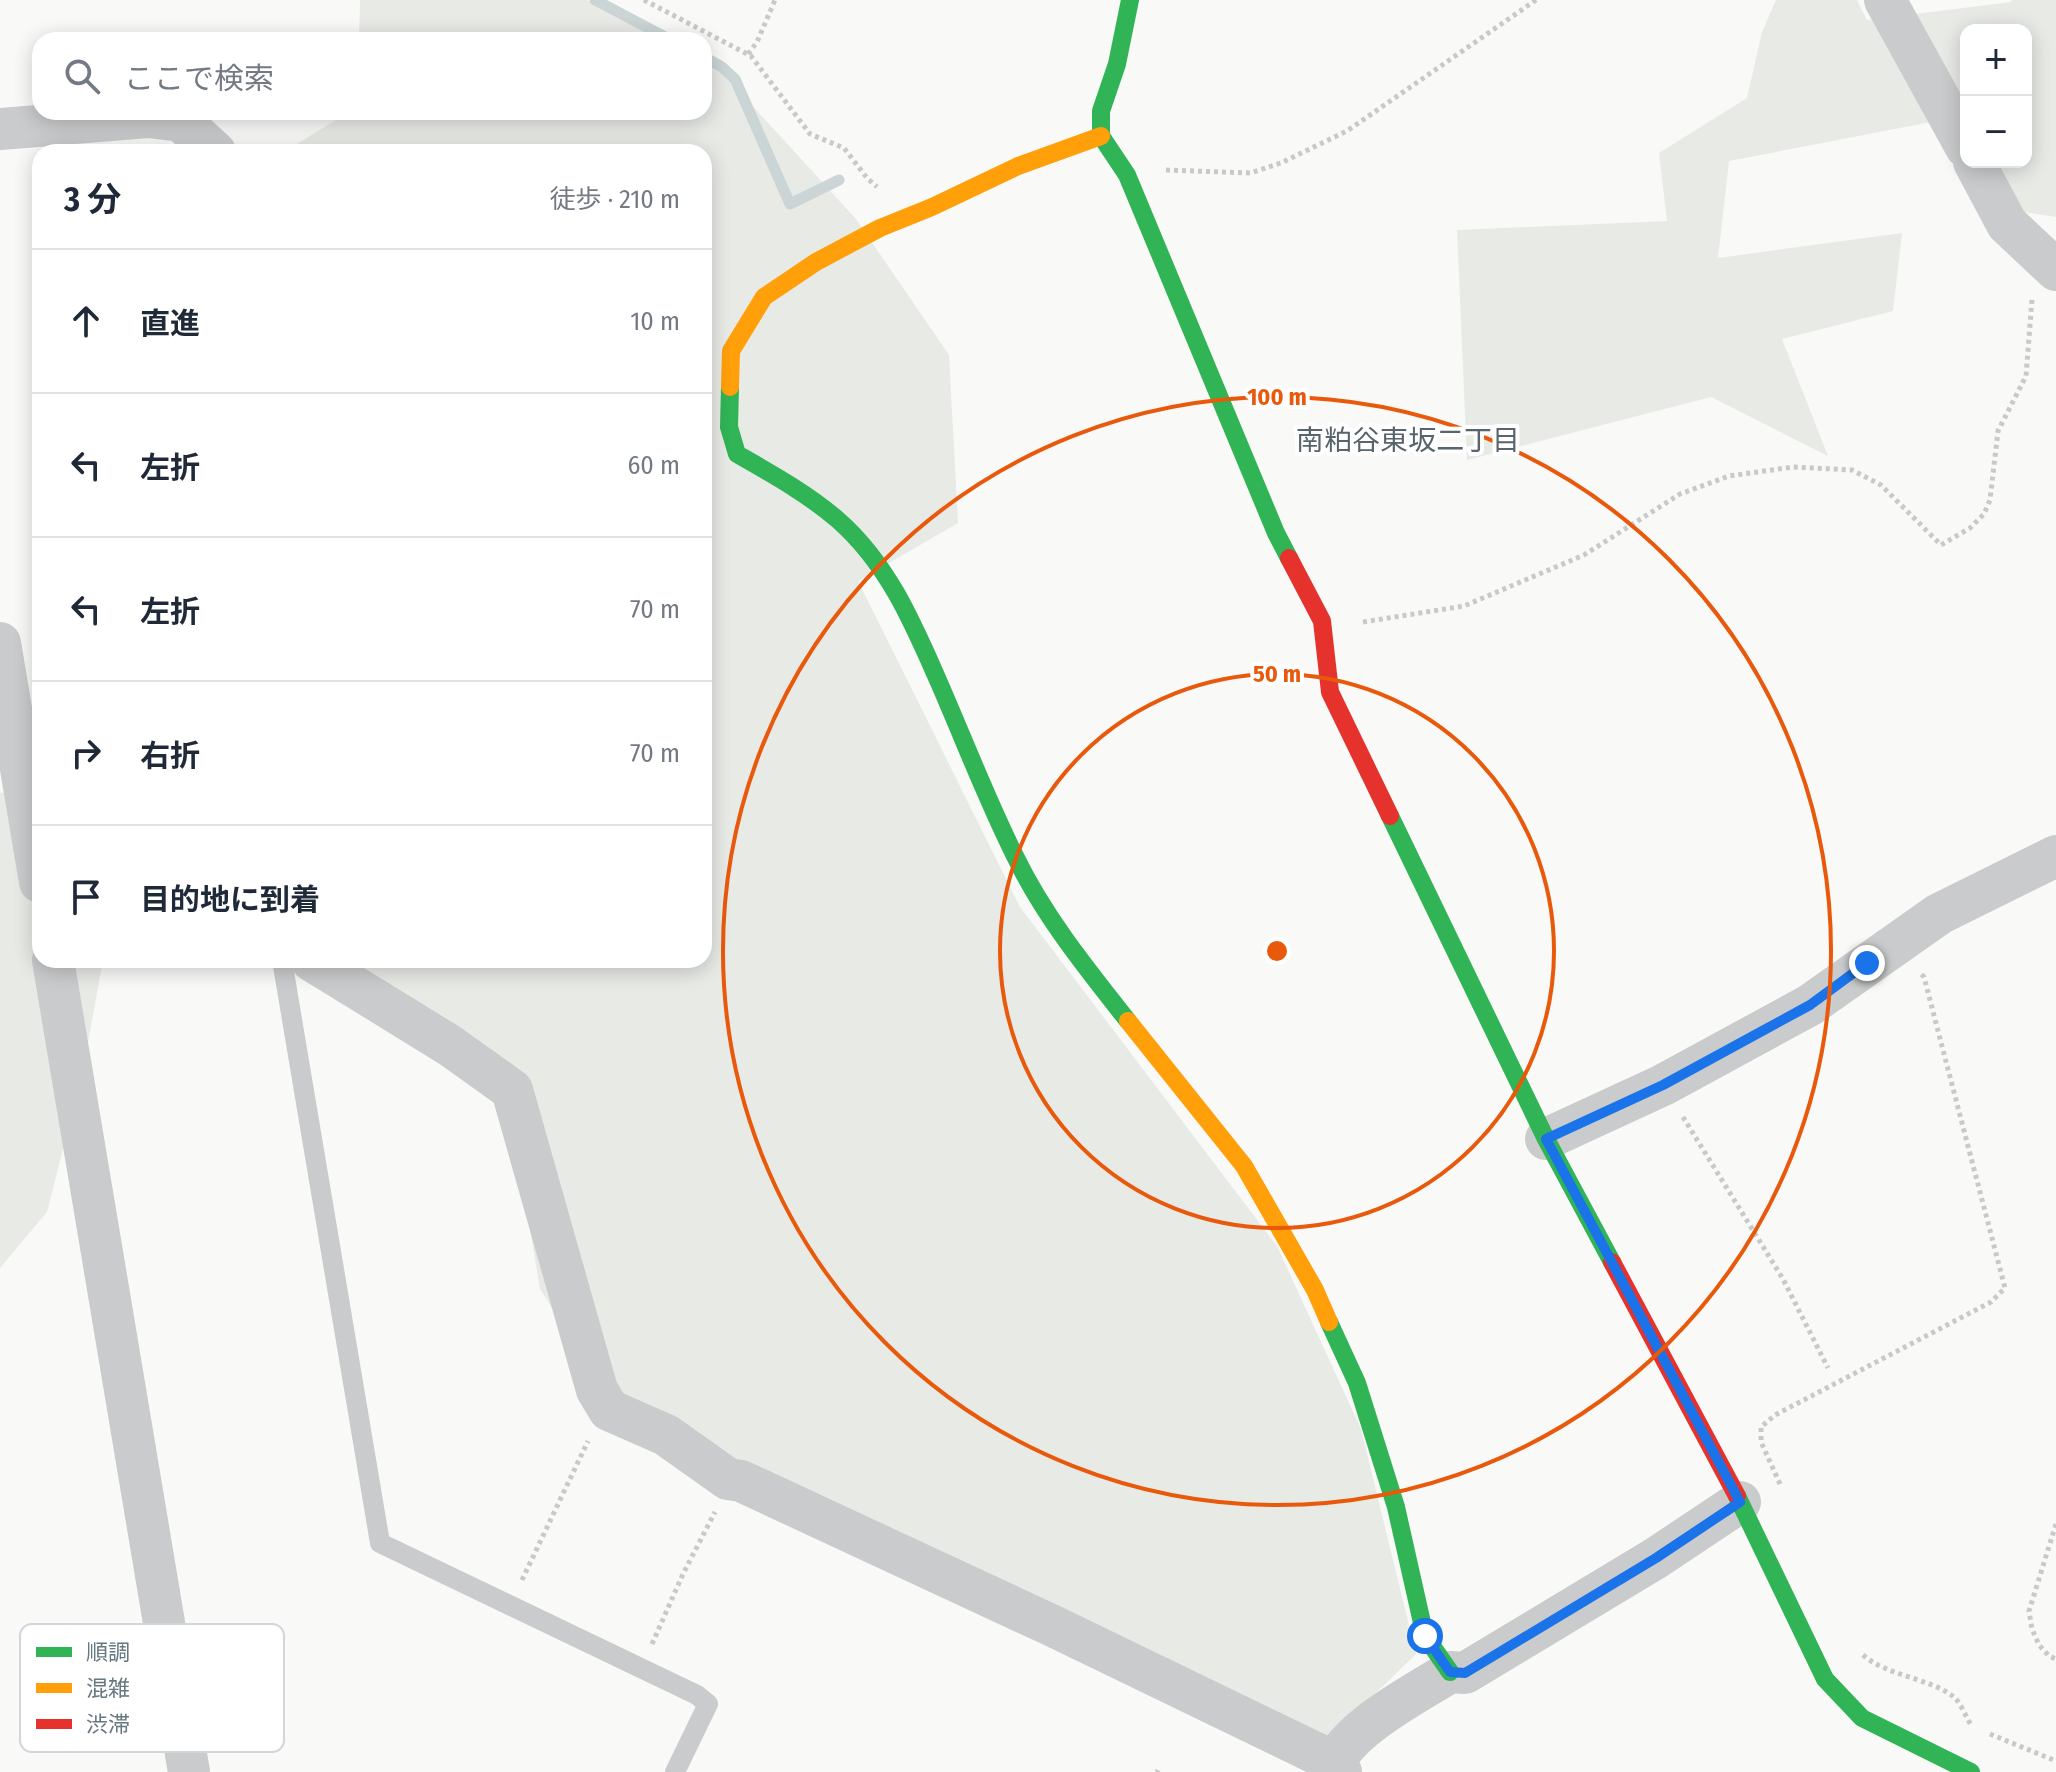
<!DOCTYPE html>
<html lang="ja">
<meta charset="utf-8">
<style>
body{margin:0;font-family:"Fira Sans Condensed","Noto Sans JP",sans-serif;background:#f2f2f3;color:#1f2937}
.controls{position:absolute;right:24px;top:24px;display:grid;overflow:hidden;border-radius:16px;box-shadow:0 4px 20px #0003}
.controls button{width:72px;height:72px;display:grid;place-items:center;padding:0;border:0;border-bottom:2px solid #e0e1e3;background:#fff;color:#1f2937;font:40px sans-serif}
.stop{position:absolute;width:24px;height:24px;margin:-18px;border:6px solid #1a73e8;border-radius:50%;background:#fff}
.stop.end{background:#1a73e8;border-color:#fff;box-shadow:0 2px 8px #0008}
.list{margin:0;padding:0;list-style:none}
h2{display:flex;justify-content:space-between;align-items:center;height:104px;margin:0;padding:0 32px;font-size:34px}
h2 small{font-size:26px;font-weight:400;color:#747a83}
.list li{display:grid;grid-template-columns:52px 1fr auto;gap:24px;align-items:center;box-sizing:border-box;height:144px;padding:0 32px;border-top:2px solid #e0e1e3}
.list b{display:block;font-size:30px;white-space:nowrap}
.list em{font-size:26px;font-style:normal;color:#747a83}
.icon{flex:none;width:44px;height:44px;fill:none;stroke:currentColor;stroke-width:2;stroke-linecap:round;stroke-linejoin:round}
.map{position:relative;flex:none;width:2056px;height:1772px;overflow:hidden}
.search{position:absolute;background:#fff;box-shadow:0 4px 20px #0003;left:32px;top:32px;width:680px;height:88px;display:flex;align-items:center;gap:20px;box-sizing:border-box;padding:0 28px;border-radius:24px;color:#747a83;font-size:30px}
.panel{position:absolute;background:#fff;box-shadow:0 4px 20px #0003;left:32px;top:144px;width:680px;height:824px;border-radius:24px}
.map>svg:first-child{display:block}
.green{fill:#e8eae6}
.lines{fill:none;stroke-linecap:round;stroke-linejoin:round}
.stream{stroke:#ccd5d6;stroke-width:11}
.path{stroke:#c8c9ca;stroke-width:5;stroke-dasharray:4 4;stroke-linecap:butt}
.lane{stroke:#cacbcc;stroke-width:20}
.street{stroke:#cacbcc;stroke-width:42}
.fast{stroke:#30b455;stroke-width:18}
.slow{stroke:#ff9f0a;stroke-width:18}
.jam{stroke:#e5322d;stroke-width:18}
.route{stroke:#1a73e8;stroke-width:10}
.ring{fill:none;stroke:#e8590c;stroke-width:4}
.labels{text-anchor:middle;stroke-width:8;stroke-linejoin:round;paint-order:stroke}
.neighbourhood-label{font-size:28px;fill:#58656c;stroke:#fff}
.key{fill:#fff;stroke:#d1d6d9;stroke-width:2}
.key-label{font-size:22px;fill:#667881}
.centre{fill:#e8590c;stroke:#fff;stroke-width:4}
.ring-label{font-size:24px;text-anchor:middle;font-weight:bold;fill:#e8590c;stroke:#fff;stroke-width:8;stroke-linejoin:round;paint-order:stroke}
</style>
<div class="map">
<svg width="2056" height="1772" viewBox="0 0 2056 1772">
<rect width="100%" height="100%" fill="#f9f9f8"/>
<path class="green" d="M360,0H586L680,40H359Z
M1776,0H1857L1867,20L2011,2L2012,0H2056V217L2006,209L1984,162H2026V30H1966V123L1962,116L1729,161L1718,258L1902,233L1893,311L1782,339L1828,456L1711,397L1467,460L1457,230L1667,221L1659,153L1747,98L1762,32Z
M704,53L856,219L949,355L958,523L858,581L1020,907L1277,1246L1361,1429L1416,1654L1320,1747L614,1406L540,1289L518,1157L495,1054L326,960H704V152H284L349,112H704Z
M40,784V960H103L82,1075L47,1212L0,1268V793Z"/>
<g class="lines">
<path class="stream" d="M595,0L671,40
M704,57L722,67L735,79L790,204L839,180"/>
<path class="path" d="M644,0L751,56L810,134L844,148L867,178L877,187
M748,54L757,42L775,0
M1166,170L1250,173L1281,163L1347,131L1536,0
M1363,622L1464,606L1584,555L1680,494L1729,476L1793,467L1852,470L1881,485L1941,545L1970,528L1984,514L1990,500L1998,431L2026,376L2032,299
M1683,1117L1783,1279L1828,1368
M1780,1484L1761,1442V1427L1775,1415L1991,1302L2005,1288L1924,977L1921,974
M2056,1524L2029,1611L2032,1629L2039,1645L2049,1656L2056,1659
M522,1580L588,1441
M652,1644L683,1574L715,1512
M1863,1655C1888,1677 1932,1678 1955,1698C1961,1704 1966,1717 1971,1725
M1990,1734L2056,1761
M1157,1772L1158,1770"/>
<path class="lane" d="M282,960L380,1543L697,1695L708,1704L675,1772"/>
<path class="street" d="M1885,0L1966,147
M0,129L148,117L181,121L215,152
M1974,162L2007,224L2056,270
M0,643L40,882
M53,960L189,1772
M311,960L449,1045L512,1090L597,1390L609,1410L666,1435L728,1479L741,1481L1053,1626L1334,1762L1341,1772
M1546,1139L1663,1085L1810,1005L1939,914L2056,856
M1333,1772C1337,1733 1419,1692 1450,1672L1465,1673L1656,1558L1740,1502"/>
<path class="fast" d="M1130,0L1117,64L1101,111V136L1127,175L1276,533L1289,558
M730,387L729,427L737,454C772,474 808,494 838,520C887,563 912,621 937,678C963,737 986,798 1015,856C1044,916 1086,968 1128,1021
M1390,816L1546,1139L1612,1262
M1329,1322L1357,1383L1396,1507L1425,1636L1450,1672
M1737,1496L1825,1679L1862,1718L1971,1772"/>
<path class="slow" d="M730,387L731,351L764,297L816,262L880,228L932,207L1018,166L1101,136
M1128,1021L1244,1166L1315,1290L1329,1322"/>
<path class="jam" d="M1289,558L1322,621L1330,692L1390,816
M1612,1262L1737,1496"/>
</g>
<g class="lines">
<path class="route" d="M1425,1636L1450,1672L1465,1673L1656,1558L1740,1502L1546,1139L1663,1085L1810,1005L1867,963"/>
</g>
<g class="ring">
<circle cx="1277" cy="951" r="277"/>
<circle cx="1277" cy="951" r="554"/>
</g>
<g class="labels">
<g class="neighbourhood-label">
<text x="1408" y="450">南粕谷東坂二丁目</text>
</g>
</g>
<rect x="20" y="1624" width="264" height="128" rx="12" class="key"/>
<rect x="36" y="1647" width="36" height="10" fill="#30b455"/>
<rect x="36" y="1683" width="36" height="10" fill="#ff9f0a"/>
<rect x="36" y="1719" width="36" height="10" fill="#e5322d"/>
<g class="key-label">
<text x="86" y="1660">順調</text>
<text x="86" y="1696">混雑</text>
<text x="86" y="1732">渋滞</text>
</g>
<circle cx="1277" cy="951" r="12" class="centre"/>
<g class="ring-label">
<text x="1277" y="405">100 m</text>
<text x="1277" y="682">50 m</text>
</g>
</svg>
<div class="controls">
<button>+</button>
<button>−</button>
</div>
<div class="stop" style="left:1425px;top:1636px"></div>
<div class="stop end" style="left:1867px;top:963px"></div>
<div class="search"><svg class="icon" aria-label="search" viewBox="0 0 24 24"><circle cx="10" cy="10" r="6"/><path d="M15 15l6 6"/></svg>ここで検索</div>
<section class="panel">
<h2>3 分<small>徒歩 · 210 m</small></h2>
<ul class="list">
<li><svg class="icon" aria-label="ahead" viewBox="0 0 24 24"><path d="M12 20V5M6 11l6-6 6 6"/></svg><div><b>直進</b></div><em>10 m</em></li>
<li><svg class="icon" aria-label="left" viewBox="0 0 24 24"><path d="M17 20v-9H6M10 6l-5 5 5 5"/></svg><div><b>左折</b></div><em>60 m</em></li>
<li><svg class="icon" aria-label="left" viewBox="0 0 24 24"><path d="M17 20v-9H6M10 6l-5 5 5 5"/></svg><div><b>左折</b></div><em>70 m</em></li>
<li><svg class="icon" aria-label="right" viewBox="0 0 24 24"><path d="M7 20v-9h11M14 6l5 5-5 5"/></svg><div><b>右折</b></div><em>70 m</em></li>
<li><svg class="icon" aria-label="arrive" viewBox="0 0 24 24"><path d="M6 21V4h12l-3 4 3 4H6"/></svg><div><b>目的地に到着</b></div></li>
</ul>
</section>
</div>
